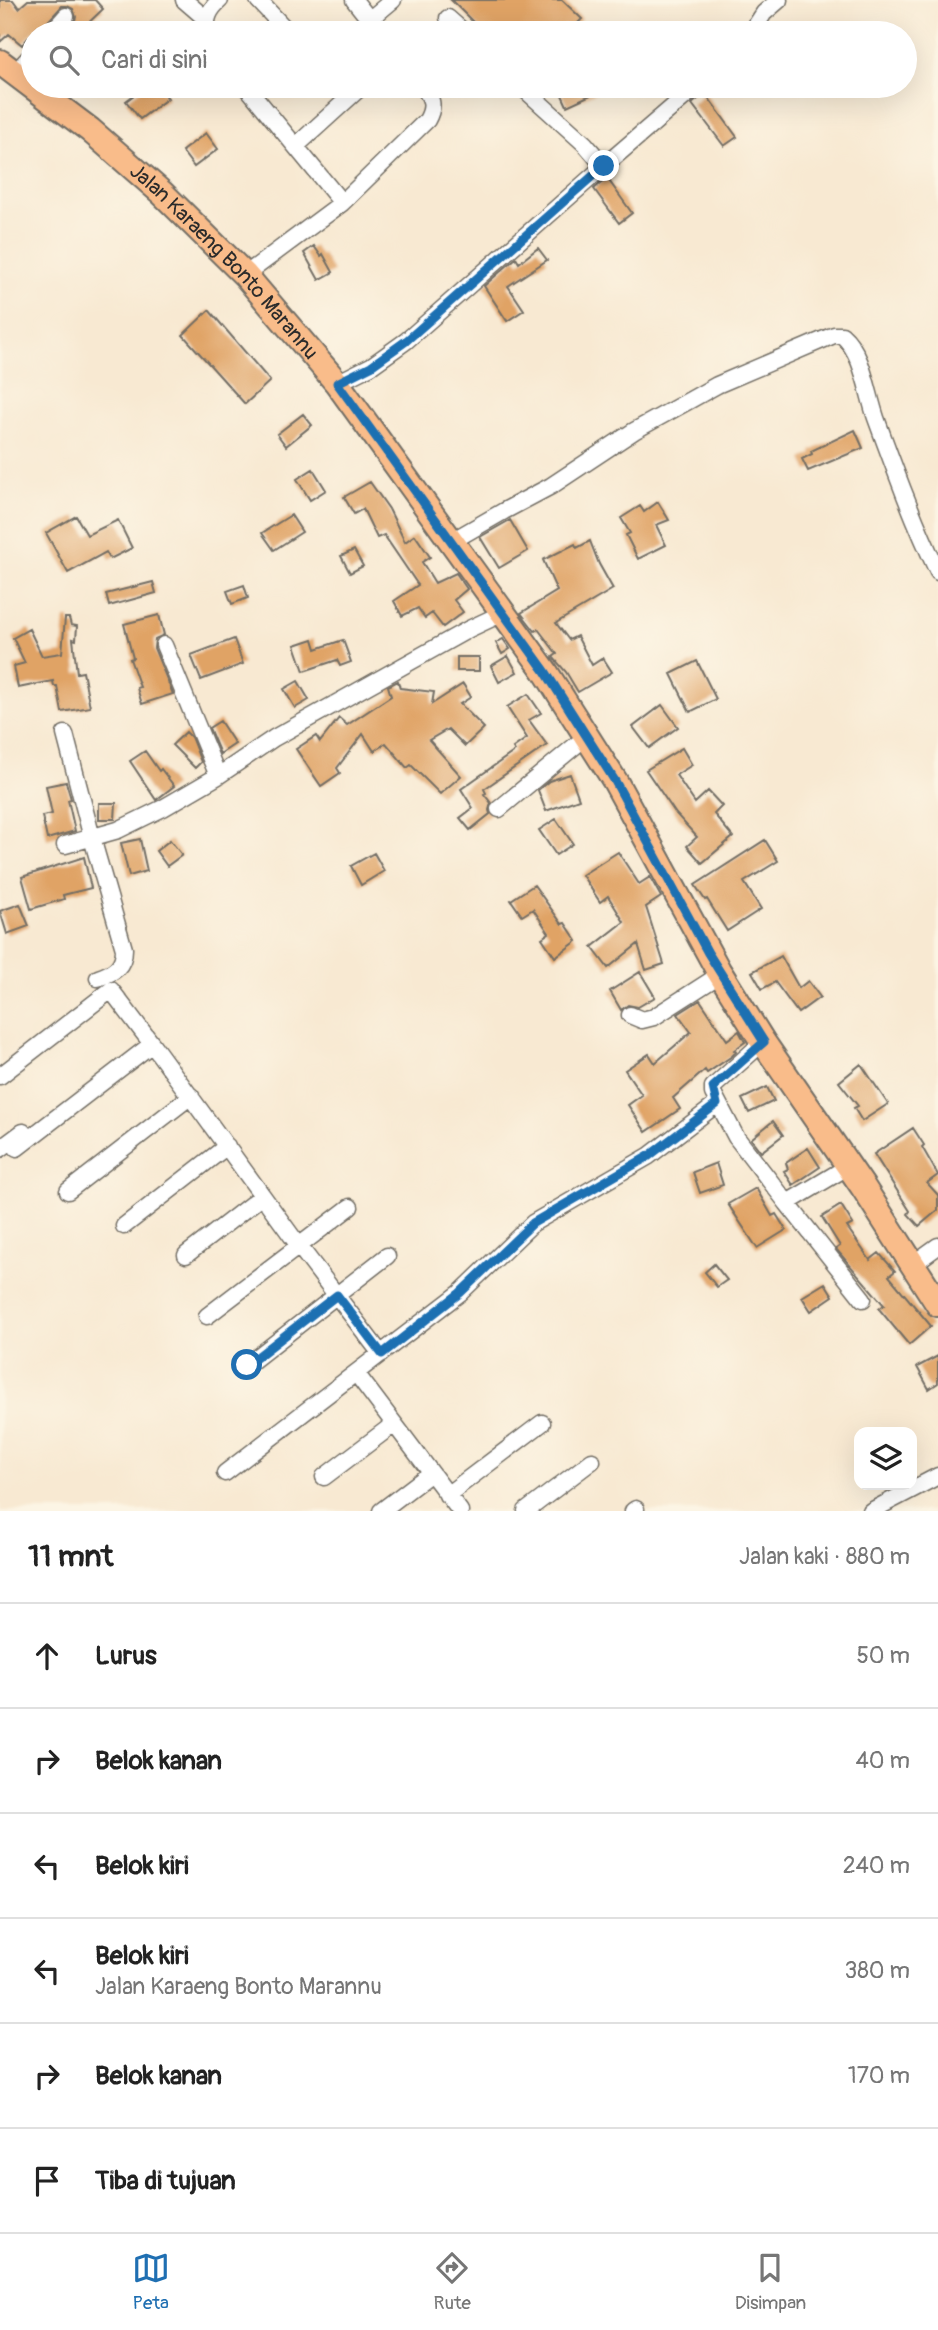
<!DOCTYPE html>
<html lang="id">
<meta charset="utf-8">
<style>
body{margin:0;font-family:Pangolin,sans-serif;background:#f2f2f2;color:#222}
.controls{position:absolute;right:21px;bottom:21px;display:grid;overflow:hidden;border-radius:14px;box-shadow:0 7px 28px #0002}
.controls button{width:63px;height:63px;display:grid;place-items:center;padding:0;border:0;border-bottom:2px solid #e0e0e0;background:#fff;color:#222;font:35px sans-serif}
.stop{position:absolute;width:21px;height:21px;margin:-16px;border:5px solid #1f6fb2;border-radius:50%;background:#fff}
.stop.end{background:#1f6fb2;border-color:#fff;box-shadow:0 2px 7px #0008}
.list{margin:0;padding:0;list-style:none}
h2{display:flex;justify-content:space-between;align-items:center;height:91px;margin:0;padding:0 28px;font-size:30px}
h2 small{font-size:23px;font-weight:400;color:#767676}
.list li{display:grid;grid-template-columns:46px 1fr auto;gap:21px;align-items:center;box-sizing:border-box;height:105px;padding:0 28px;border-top:2px solid #e0e0e0}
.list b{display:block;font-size:26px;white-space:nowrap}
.list p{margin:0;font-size:23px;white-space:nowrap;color:#767676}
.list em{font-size:23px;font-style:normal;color:#767676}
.icon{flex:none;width:38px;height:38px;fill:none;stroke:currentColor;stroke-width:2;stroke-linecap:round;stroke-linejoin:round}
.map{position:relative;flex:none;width:938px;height:1511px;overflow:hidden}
.search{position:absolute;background:#fff;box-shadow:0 7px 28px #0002;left:21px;right:21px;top:21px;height:77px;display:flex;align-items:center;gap:18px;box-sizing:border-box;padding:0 24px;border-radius:38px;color:#767676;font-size:26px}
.sheet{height:721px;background:#fff}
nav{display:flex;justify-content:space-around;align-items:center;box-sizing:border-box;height:98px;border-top:2px solid #e0e0e0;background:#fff;font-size:19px;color:#767676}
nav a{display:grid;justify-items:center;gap:4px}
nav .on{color:#1f6fb2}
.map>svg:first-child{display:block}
.building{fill:#e0a365}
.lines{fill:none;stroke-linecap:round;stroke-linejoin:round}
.minor-casing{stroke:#736e65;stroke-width:19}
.primary-casing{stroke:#736e65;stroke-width:28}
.minor{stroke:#fff;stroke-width:16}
.primary{stroke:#f9bc8a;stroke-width:24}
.route{stroke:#1f6fb2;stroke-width:9}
.labels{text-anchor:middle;stroke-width:5;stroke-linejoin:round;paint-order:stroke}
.street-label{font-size:21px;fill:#2b2b2b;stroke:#fcf5e5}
</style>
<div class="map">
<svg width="938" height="1511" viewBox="0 0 938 1511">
<rect width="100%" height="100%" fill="#fcf5e5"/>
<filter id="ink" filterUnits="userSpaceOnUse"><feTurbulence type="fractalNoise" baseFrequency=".0143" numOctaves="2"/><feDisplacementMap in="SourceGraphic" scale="14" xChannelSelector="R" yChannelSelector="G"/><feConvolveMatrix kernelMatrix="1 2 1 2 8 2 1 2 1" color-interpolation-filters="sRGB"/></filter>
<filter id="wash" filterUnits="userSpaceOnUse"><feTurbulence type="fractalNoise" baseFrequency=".00686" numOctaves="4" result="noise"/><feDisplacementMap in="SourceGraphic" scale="28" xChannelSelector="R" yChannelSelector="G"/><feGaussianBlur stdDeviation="1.57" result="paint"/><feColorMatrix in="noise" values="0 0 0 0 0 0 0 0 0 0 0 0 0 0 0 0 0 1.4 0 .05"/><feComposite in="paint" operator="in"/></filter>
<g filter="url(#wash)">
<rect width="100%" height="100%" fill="#f8e9d2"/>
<g id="blocks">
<path class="building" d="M0,0H13L19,8L28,0H95L103,9L81,30L74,23L76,17L73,9L67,6H62L41,29L38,27L22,45L9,34L0,42Z
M451,0H562L582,19L570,31L564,25L556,33H484Z
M146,86H158L168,98L140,119L126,101Z
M558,86H610L567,106Z
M705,93L737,137L724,146L692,104Z
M206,133L218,149L194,167L182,151Z
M607,178L632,213L619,223L594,189Z
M314,246L321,256L323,254L333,272L319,280L304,253Z
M538,248L547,260L508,286L524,310L507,321L484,286L516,258L519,263Z
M209,310L270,381L245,404L183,335Z
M303,414L312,425L286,446L277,434Z
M855,430L863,448L808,471L802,459L812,454L811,451Z
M313,469L326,490L310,500L297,479Z
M370,482L389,509L405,542L415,535L430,557L422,562L435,583L456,573L467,589L454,600L463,612L443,627L432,613L425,618L418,608L402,616L394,601L418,585L384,535L377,538L363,509L354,514L344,497Z
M658,502L669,520L656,525L666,545L638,559L626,535L630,533L621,518L640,506L644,512Z
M291,515L302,532L274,550L262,533Z
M76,516L87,535L118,520L132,548L110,559L106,552L68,573L46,533Z
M510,520L528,551L499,568L480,537Z
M590,541L599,564L613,589L556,623L569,640L577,636L592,665L603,658L612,672L578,692L566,672L553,657L557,654L538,629L535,631L521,613L557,591L543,560L575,544L577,548Z
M354,550L363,566L350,573L341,556Z
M153,582L156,593L109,606L106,594Z
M244,585L248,598L232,604L227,591Z
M159,615L164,635L155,639L154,648L173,694L142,704L137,688L140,687L130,659L133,658L124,624Z
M65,618H69L71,625L77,626L76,640L73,639L77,673L83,672L90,707L62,712L57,686H54L53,681L18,688L14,666L25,663L13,638L29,629L42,656L62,653Z
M234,639L243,664L201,680L191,655Z
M313,639L316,649L343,640L351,662L340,666L337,660L304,671L295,645Z
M503,639L510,649L502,654L496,643Z
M508,656L517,672L499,682L491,666Z
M457,657H479V671H457Z
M697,661L716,699L690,712L671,674Z
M298,681L309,700L295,708L284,689Z
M398,681L400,688L434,692L432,704L463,684L471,697L460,704L484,728L465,746L448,729L429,740L461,776L440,794L411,765L407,768L386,743L374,751L363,734L337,768L340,773L321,786L296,749L316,736L320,742L339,718L347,725L391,696L388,686Z
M528,694L541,713L529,720L547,745L484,789L486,793L484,794L491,803L489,810L490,814L470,830L460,818L473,808L461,789L515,751L513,748L527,738L507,707Z
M662,705L678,727L649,748L633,727Z
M220,721L235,744L220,754L209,728Z
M186,732L191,737L201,762L195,768L172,745Z
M682,748L692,765L676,775L695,803L708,791L722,806L714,814L733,837L702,863L687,846L697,837L676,814L646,770Z
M145,751L159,771L161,769L174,786L156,800L130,761Z
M570,774L579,799L546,811L538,790L549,781Z
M66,782L71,799L68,800L75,831L47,839L42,816L52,814L46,786Z
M99,803H116L115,819H99Z
M556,819L573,844L556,855L539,830Z
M140,839L147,871L129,876L121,843Z
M170,840L182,855L167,866L156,851Z
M765,840L778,861L744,882L761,909L727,931L707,899L705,900L695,885Z
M618,852L639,884L650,877L661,897L646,907L664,964L646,970L638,944L608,968L592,947L624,922L608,896L600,902L582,875Z
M374,853L384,871L361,885L351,866Z
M84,857L91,888L63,895L64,899L31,909L22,877Z
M534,885L562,924L565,923L577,941L555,957L542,938L549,933L533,909L522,916L511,900Z
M20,904L29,926L7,934L0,911Z
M781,956L799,988L808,981L820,997L798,1013L775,982L762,989L752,972Z
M640,972L655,997L638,1007L628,1005L621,1010L610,991Z
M700,1000L727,1040L739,1031L745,1042L734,1050L736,1052L732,1056L707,1073L705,1070L673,1098L680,1109L646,1132L628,1105L642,1095L625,1070L649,1054L655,1063L691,1032L678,1014Z
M861,1064L888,1104L862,1121L854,1108L858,1106L839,1082Z
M767,1087L774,1101L749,1113L742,1099Z
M773,1121L783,1135L761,1152L751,1139Z
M913,1128L924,1145L922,1147L938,1175L927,1183L938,1195V1210L919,1226L908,1214L910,1211L874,1154Z
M808,1148L820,1167L793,1185L784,1171L788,1169L786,1163Z
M716,1163L723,1185L700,1193L693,1172Z
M756,1188L772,1216L776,1214L786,1230L757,1248L728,1204Z
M841,1205L853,1224L847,1227L870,1260L879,1253L895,1271L889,1276L931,1326L909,1345L879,1309L884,1305L836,1249L840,1246L822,1217Z
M714,1264L727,1280L717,1287L705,1272Z
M825,1283L833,1296L811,1311L802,1297Z
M938,1356V1383L929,1389L917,1367Z"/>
</g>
</g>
<g filter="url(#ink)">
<use href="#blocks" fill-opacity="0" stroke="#736e65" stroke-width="2"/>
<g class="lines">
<defs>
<path id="minor" d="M184,0L206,19
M258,0L289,33
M354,0L380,33
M448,18L465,33
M369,20L393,0
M51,33L66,16
M208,33C204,19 210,9 220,0
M751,33L764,13L779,0
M15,73L33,53
M246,86L342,203
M296,146L362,86
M604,166L697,86
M245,275L342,203L427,120C435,106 432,97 422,86
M337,383L371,366L406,341L604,166L585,144L521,86
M452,541L504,511L551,486L634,431L692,399L717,385L834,335H842C863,353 867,392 876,418C895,470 914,522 938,572
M164,645L218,776
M65,734L92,838L124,949C124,967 113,973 98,978
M499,809L587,736
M65,845L118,830L163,808L218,776L274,738L469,629L503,613
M630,1015L642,1020L654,1017L721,974
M763,1042L713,1087V1093L736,1137L787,1203
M0,1076L111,990L152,1044
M17,1148L152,1044L299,1246L381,1354
M0,1149L23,1132
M849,1166L787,1203L863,1299
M68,1191L191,1096
M124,1226L227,1146
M186,1255L262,1196
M913,1264L938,1246
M207,1316L350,1207
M247,1365L387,1256
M356,1373L460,1511
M225,1473L460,1293L533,1223L649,1156L717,1104
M324,1477L394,1424
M447,1495L542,1423
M381,1511L431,1473
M526,1511L592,1461
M633,1511L636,1509
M871,1511L938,1476"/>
<g id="primary">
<path id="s1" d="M0,62L90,130L162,193L245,275L337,383L545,671L615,781L718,970L763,1042L863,1187L938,1304"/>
</g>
</defs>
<use href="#minor" class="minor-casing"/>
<use href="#primary" class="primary-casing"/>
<use href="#minor" class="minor"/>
<use href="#primary" class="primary"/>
</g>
</g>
<g class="lines" filter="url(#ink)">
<path class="route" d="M247,1365L337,1295L382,1354L460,1293L533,1223L649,1156L717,1104L713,1087L764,1042L708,953L615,781L545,671L337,383L371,366L406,341L604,166"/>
</g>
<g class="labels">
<g class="street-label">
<text dy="7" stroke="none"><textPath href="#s1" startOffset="301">Jalan Karaeng Bonto Marannu</textPath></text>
</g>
</g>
</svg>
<div class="controls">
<button><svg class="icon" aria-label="layers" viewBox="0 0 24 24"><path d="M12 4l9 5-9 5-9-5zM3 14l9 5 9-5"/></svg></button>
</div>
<div class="stop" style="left:247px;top:1365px"></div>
<div class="stop end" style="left:604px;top:166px"></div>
<div class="search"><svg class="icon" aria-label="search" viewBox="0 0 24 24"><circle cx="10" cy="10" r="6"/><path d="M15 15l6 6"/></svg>Cari di sini</div>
</div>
<section class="sheet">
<h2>11 mnt<small>Jalan kaki · 880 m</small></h2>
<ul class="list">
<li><svg class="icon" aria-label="ahead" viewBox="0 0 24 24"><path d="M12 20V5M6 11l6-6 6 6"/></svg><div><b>Lurus</b></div><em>50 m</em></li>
<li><svg class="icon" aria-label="right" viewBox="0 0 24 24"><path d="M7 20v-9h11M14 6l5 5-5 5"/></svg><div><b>Belok kanan</b></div><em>40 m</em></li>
<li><svg class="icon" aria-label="left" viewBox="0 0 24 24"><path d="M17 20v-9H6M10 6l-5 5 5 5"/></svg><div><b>Belok kiri</b></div><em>240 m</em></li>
<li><svg class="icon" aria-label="left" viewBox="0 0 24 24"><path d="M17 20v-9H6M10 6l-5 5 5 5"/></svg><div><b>Belok kiri</b><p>Jalan Karaeng Bonto Marannu</p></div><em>380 m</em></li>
<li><svg class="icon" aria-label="right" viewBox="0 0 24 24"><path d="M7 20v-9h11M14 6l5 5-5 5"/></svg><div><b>Belok kanan</b></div><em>170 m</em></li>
<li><svg class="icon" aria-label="arrive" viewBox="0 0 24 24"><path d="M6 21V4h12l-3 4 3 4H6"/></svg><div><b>Tiba di tujuan</b></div></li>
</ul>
</section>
<nav>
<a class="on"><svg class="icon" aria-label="map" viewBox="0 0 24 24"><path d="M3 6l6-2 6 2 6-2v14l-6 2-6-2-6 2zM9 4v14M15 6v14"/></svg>Peta</a>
<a><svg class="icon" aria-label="directions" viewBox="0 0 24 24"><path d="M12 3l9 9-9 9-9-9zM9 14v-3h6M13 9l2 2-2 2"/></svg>Rute</a>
<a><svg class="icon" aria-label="saved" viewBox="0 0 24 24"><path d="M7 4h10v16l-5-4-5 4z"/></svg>Disimpan</a>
</nav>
